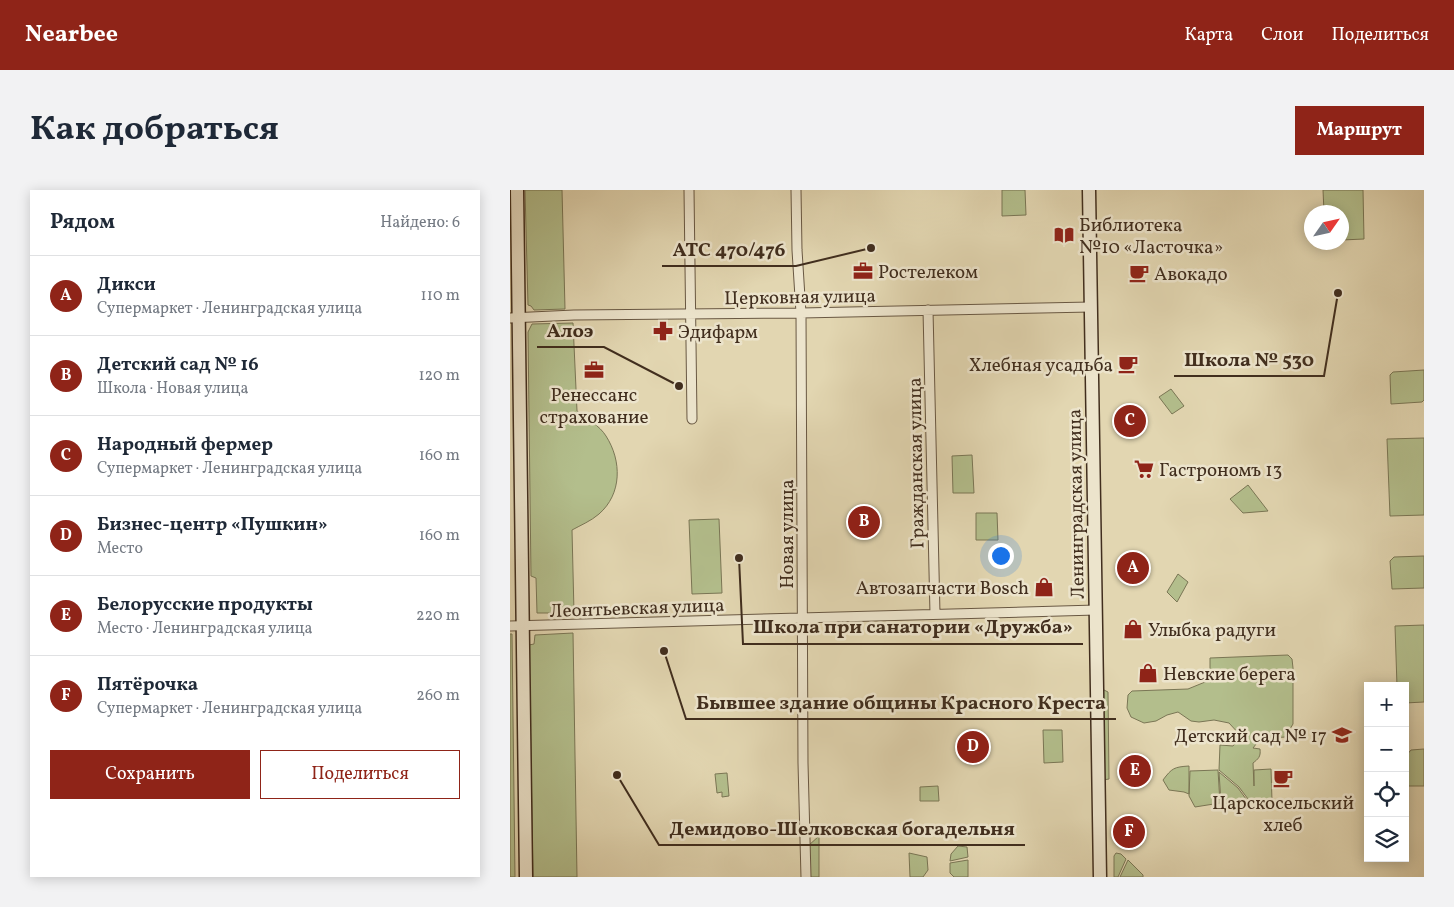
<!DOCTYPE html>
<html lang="ru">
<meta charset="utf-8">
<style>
body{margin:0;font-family:Vollkorn,serif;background:#f2f2f3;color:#1f2937}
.controls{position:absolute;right:15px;bottom:15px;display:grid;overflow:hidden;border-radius:0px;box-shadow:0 2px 12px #0003}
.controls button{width:45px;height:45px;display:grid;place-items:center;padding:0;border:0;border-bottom:1px solid #e0e1e3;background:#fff;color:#1f2937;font:25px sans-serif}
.compass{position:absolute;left:794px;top:15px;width:45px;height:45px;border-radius:50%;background:#fff;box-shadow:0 2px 12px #0003;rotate:56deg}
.you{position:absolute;left:490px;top:365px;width:18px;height:18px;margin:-12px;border:4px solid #fff;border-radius:50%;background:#1a73e8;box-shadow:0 0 0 8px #1a73e833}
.badge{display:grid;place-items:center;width:32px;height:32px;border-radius:50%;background:#8f2418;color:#fff;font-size:16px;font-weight:700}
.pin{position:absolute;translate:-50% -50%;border:2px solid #fff;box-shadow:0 1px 5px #0006}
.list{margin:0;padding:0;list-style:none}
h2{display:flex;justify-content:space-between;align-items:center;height:65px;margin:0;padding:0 20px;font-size:21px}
h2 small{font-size:16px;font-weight:400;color:#747a83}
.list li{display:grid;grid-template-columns:32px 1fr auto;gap:15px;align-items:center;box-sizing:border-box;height:80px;padding:0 20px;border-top:1px solid #e0e1e3}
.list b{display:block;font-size:19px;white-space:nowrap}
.list p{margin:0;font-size:16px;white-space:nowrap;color:#747a83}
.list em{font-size:16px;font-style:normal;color:#747a83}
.actions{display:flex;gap:10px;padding:15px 20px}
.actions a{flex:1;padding:11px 0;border:1px solid #8f2418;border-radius:0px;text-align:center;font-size:18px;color:#8f2418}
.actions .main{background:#8f2418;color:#fff}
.icon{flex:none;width:28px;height:28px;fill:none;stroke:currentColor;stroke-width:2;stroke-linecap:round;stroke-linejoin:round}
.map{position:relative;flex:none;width:914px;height:687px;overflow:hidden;border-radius:0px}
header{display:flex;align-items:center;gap:30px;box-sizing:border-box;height:70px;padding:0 25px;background:#8f2418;color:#fff}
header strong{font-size:24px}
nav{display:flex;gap:28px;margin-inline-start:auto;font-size:18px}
.intro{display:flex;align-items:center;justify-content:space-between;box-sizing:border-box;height:120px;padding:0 30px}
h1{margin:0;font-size:35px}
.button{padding:12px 22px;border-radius:0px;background:#8f2418;color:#fff;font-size:18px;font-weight:700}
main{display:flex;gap:30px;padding:0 30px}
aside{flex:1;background:#fff;border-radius:0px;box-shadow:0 2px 12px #0003}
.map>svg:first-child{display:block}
.green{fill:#b3be8c;stroke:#7a7655}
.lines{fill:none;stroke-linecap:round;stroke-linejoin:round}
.street-casing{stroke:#695843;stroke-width:11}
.secondary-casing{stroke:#412e1e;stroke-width:15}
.street{stroke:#ece4cc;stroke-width:9}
.secondary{stroke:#ece4cc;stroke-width:12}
.labels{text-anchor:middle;stroke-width:5;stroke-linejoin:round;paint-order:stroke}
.poi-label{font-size:19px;fill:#412e1e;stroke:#ece4cc;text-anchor:start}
.street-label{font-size:19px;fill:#412e1e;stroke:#ece4cc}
.leader{fill:none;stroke:#412e1e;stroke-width:2}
.callout-dot{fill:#412e1e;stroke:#ece4cc;stroke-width:2}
.callout-label{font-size:20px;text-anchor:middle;font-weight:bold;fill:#412e1e;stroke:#ece4cc;stroke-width:5;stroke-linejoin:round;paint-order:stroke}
</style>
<header>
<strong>Nearbee</strong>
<nav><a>Карта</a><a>Слои</a><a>Поделиться</a></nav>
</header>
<div class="intro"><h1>Как добраться</h1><a class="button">Маршрут</a></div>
<main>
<aside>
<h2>Рядом<small>Найдено: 6</small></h2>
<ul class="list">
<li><span class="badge">A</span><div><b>Дикси</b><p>Супермаркет · Ленинградская улица</p></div><em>110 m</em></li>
<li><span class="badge">B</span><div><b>Детский сад № 16</b><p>Школа · Новая улица</p></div><em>120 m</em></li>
<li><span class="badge">C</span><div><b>Народный фермер</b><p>Супермаркет · Ленинградская улица</p></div><em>160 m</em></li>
<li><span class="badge">D</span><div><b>Бизнес-центр «Пушкин»</b><p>Место</p></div><em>160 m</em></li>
<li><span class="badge">E</span><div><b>Белорусские продукты</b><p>Место · Ленинградская улица</p></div><em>220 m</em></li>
<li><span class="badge">F</span><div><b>Пятёрочка</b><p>Супермаркет · Ленинградская улица</p></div><em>260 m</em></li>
</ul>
<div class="actions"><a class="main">Сохранить</a><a>Поделиться</a></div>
</aside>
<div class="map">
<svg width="914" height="687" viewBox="0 0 914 687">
<rect width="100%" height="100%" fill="#e2d6b1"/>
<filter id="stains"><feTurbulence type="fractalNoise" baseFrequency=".004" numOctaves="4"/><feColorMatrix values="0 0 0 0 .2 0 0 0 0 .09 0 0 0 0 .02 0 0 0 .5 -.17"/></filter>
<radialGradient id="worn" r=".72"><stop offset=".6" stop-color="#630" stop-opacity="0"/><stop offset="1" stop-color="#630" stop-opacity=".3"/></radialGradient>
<path class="green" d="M15,0H52L55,119L24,120L21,116L18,115Z
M492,0H515L516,25L492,26Z
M813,0H853L854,49L832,50V22H814Z
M63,133L67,221C76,228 90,236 96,246C112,271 112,304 89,324C81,331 71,335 62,340L64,423H27L26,388L21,386L18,142L22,134Z
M914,180V210L912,212L881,214L880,185L883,182Z
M661,199L674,216L662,224L649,207Z
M914,248V325L880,326L877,249Z
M462,265L464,303H443L442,266Z
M738,295L758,321L733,323L720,309Z
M466,323H487L488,350H466Z
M209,329L212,403L182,404L179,330Z
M914,366V398L882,399L880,371L884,367Z
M668,384L678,392L667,412L657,402Z
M914,435V512L895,513V496H887L885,436Z
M63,443L67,687H23L19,455L24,454L25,445Z
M0,444H2L5,687H0Z
M778,465L782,469L783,478V534L775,547L750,549L743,558L750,559C751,567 748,569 743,573L744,596V580L761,579L762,611H761L741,613L729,597L709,580L710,555L723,556L731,546L719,533L704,530L689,532L681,531L668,522L657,525L646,531L634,533L621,527L617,518L618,505L622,501L678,499L700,490V468Z
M594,500L598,502L599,589L593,590L592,502Z
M533,540H552L553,572L534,573Z
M914,559V596H895V567L901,560Z
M679,576V604L674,602L659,600L653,590C662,578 664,577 679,576Z
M708,580L710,613L685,617L679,606L680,581Z
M709,582L728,598L739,613H711Z
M217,583L219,606L212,607V602L207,603L205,584Z
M428,596L429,611H410V597Z
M309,646V687H298V656Z
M448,656L457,657L458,667L440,671L441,664Z
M399,663L417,667L418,680L413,687H400Z
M606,663L611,664L616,669L608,687H604V666Z
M458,670V687H444L440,683V673Z
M618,670L633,685V687H610Z"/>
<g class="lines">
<defs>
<path id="street" d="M179,0L182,229
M286,0L287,60L291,123L293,573L296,687
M418,120L425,424
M0,128L64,125L291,123L581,117
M0,436L586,420"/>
<path id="secondary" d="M7,0C11,229 12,458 16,687
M579,0L590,687"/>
</defs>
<use href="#street" class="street-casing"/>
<use href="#secondary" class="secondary-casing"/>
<use href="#street" class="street"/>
<use href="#secondary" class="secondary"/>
</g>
<defs>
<symbol id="library-bare" viewBox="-9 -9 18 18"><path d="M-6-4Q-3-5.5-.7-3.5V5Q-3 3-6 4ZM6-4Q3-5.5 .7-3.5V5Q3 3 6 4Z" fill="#8f2418" stroke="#ece4cc" stroke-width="2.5" paint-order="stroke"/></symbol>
<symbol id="office-bare" viewBox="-9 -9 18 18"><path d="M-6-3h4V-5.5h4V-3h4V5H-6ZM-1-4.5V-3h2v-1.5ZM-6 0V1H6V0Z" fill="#8f2418" stroke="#ece4cc" stroke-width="2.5" paint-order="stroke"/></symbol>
<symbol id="cafe-bare" viewBox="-9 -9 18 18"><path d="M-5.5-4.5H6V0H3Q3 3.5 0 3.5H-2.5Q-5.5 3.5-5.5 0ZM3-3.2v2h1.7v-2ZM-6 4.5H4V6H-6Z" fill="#8f2418" stroke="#ece4cc" stroke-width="2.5" paint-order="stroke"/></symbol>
<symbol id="pharmacy-bare" viewBox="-9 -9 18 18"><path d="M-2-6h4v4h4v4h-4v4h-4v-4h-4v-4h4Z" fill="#8f2418" stroke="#ece4cc" stroke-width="2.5" paint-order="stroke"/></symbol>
<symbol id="supermarket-bare" viewBox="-9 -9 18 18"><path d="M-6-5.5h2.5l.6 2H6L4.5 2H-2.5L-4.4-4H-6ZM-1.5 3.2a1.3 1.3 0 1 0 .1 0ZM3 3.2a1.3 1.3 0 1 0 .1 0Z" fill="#8f2418" stroke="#ece4cc" stroke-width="2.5" paint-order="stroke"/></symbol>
<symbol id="shop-bare" viewBox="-9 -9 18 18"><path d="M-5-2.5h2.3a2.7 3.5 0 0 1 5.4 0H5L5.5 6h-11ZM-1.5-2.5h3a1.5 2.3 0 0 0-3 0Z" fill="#8f2418" stroke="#ece4cc" stroke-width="2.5" paint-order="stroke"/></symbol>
<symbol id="school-bare" viewBox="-9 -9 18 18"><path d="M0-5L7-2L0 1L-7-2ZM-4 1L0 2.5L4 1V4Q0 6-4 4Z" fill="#8f2418" stroke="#ece4cc" stroke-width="2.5" paint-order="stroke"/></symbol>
</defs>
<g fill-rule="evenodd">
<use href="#library-bare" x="540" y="31" width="28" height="28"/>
<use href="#office-bare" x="339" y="67" width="28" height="28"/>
<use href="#cafe-bare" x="615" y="69" width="28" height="28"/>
<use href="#pharmacy-bare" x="139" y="127" width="28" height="28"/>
<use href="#cafe-bare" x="604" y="160" width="28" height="28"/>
<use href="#office-bare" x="70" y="166" width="28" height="28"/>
<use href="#supermarket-bare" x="620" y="265" width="28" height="28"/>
<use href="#shop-bare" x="520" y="383" width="28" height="28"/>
<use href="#shop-bare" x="609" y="425" width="28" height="28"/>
<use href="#shop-bare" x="624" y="469" width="28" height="28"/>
<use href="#school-bare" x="818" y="531" width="28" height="28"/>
<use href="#cafe-bare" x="759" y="574" width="28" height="28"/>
</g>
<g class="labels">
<g class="poi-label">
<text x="569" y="41">Библиотека<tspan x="569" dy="22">№10 «Ласточка»</tspan></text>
<text x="368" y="88">Ростелеком</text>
<text x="644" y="90">Авокадо</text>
<text x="168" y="148">Эдифарм</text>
<text x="603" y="181" text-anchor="end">Хлебная усадьба</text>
<text x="84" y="211" text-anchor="middle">Ренессанс<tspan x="84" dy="22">страхование</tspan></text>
<text x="649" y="286">Гастрономъ 13</text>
<text x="519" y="404" text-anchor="end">Автозапчасти Bosch</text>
<text x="638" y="446">Улыбка радуги</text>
<text x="653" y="490">Невские берега</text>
<text x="817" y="552" text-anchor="end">Детский сад № 17</text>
<text x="773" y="619" text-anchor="middle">Царскосельский<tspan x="773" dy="22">хлеб</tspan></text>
</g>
<g class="street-label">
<text transform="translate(290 106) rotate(-1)" y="7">Церковная улица</text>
<text transform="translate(405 273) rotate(-91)" y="7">Гражданская улица</text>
<text transform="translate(565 314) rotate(-91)" y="7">Ленинградская улица</text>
<text transform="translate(276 344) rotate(-90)" y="7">Новая улица</text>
<text transform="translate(127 417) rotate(-2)" y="7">Леонтьевская улица</text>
</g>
</g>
<path class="leader" d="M361 58L286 76H152M169 196L94 157H27M828 103L814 186H664M229 368L233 454H573M154 461L176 529H606M107 585L149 655H515"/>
<g class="callout-dot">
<circle cx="361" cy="58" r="5"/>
<circle cx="169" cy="196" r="5"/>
<circle cx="828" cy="103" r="5"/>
<circle cx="229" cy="368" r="5"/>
<circle cx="154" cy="461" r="5"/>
<circle cx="107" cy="585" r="5"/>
</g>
<g class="callout-label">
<text x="219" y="66">АТС 470/476</text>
<text x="60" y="147">Алоэ</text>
<text x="739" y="176">Школа № 530</text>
<text x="403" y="443">Школа при санатории «Дружба»</text>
<text x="391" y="519">Бывшее здание общины Красного Креста</text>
<text x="332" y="645">Демидово-Шелковская богадельня</text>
</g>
<rect width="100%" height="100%" filter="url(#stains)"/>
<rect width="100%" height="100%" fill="url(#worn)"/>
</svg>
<div class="controls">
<button>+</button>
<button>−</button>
<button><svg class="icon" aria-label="locate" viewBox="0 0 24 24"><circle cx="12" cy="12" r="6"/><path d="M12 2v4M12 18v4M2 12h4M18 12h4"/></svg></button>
<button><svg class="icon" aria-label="layers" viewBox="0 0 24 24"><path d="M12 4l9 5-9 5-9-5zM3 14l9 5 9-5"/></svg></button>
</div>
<svg class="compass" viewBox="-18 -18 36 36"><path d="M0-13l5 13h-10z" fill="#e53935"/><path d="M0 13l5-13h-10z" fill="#747a83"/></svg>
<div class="you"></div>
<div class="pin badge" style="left:623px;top:378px">A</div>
<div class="pin badge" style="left:354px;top:332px">B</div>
<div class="pin badge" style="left:620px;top:231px">C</div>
<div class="pin badge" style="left:463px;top:557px">D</div>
<div class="pin badge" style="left:625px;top:581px">E</div>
<div class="pin badge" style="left:619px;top:642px">F</div>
</div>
</main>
